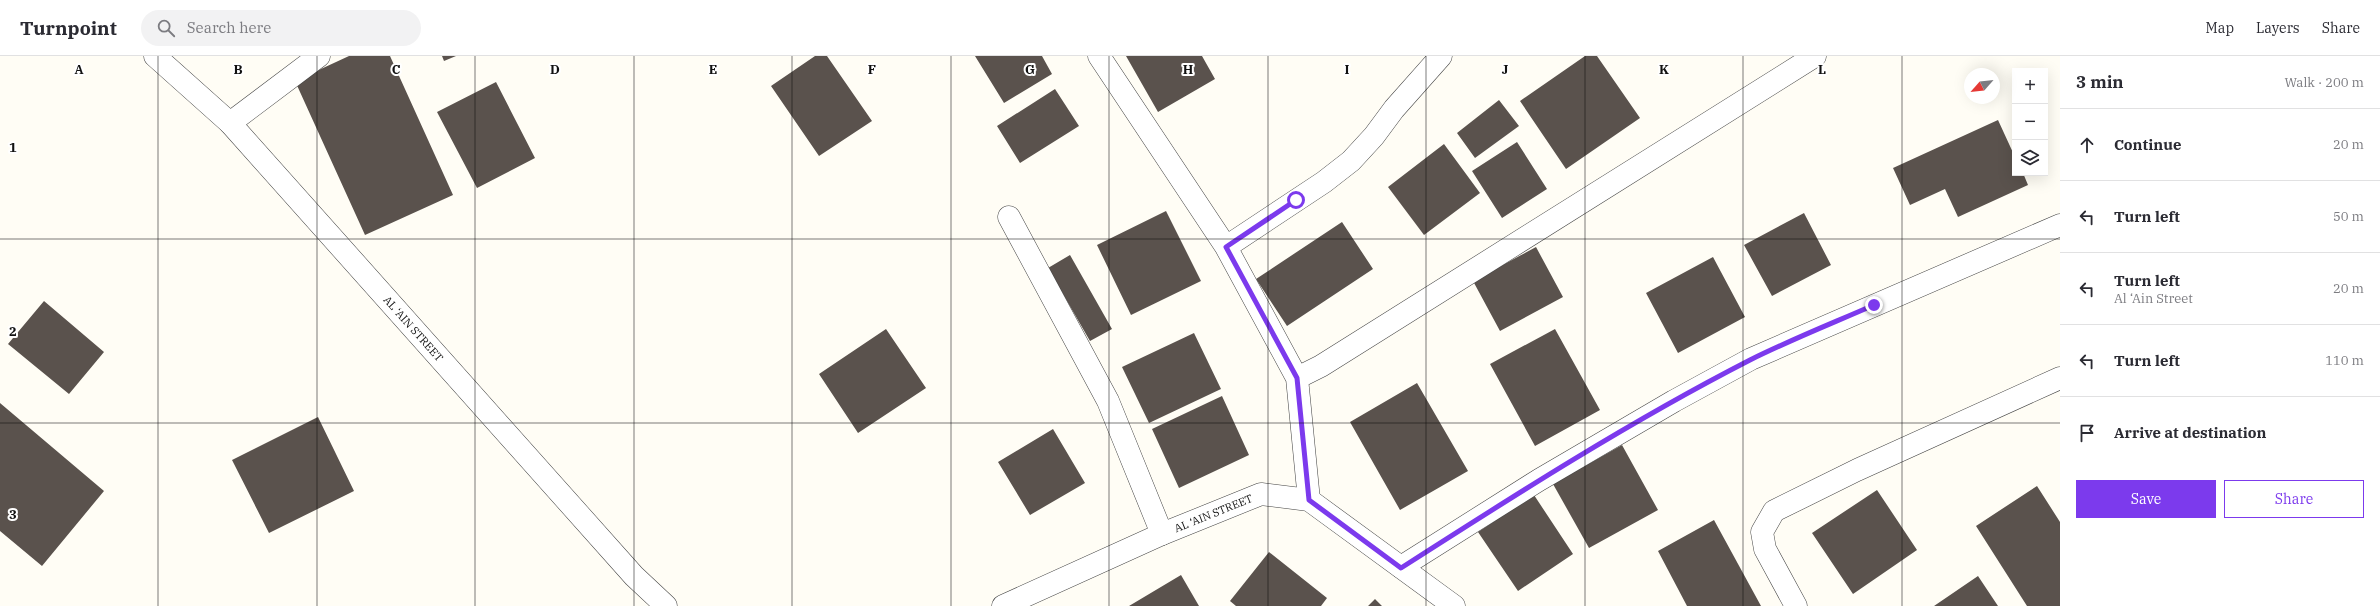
<!DOCTYPE html>
<meta charset="utf-8">
<style>
body{margin:0;font-family:"IBM Plex Serif",serif;background:#f2f2f3;color:#2b2b33}
.controls{position:absolute;right:12px;top:12px;display:grid;overflow:hidden;border-radius:0px;box-shadow:0 4px 16px #0002}
.controls button{width:36px;height:36px;display:grid;place-items:center;padding:0;border:0;border-bottom:1px solid #e1e1e2;background:#fff;color:#2b2b33;font:20px sans-serif}
.compass{position:absolute;left:1964px;top:12px;width:36px;height:36px;border-radius:50%;background:#fff;box-shadow:0 4px 16px #0002;rotate:243deg}
.stop{position:absolute;width:12px;height:12px;margin:-9px;border:3px solid #7c3aed;border-radius:50%;background:#fff}
.stop.end{background:#7c3aed;border-color:#fff;box-shadow:0 1px 4px #0008}
.list{margin:0;padding:0;list-style:none}
h2{display:flex;justify-content:space-between;align-items:center;height:52px;margin:0;padding:0 16px;font-size:17px}
h2 small{font-size:13px;font-weight:400;color:#7c7c81}
.list li{display:grid;grid-template-columns:26px 1fr auto;gap:12px;align-items:center;box-sizing:border-box;height:72px;padding:0 16px;border-top:1px solid #e1e1e2}
.list b{display:block;font-size:15px;white-space:nowrap}
.list p{margin:0;font-size:13px;white-space:nowrap;color:#7c7c81}
.list em{font-size:13px;font-style:normal;color:#7c7c81}
.actions{display:flex;gap:8px;padding:12px 16px}
.actions a{flex:1;padding:9px 0;border:1px solid #7c3aed;border-radius:0px;text-align:center;font-size:14px;color:#7c3aed}
.actions .main{background:#7c3aed;color:#fff}
.icon{flex:none;width:22px;height:22px;fill:none;stroke:currentColor;stroke-width:2;stroke-linecap:round;stroke-linejoin:round}
.map{position:relative;flex:none;width:2060px;height:550px;overflow:hidden}
header{display:flex;align-items:center;gap:24px;box-sizing:border-box;height:56px;padding:0 20px;background:#fff;border-bottom:1px solid #e1e1e2}
header strong{font-size:19px}
nav{display:flex;gap:22px;margin-inline-start:auto;font-size:14px}
.search{width:280px;height:36px;background:#f2f2f3;display:flex;align-items:center;gap:10px;box-sizing:border-box;padding:0 14px;border-radius:22px;color:#7c7c81;font-size:15px}
main{display:flex}
aside{flex:1;background:#fff}
.map>svg:first-child{display:block}
.building{fill:#5a524d}
.lines{fill:none;stroke-linecap:round;stroke-linejoin:round}
.minor-casing{stroke:#444;stroke-width:23}
.tertiary-casing{stroke:#444;stroke-width:23}
.minor{stroke:#fff;stroke-width:22}
.tertiary{stroke:#fff;stroke-width:22}
.route{stroke:#7c3aed;stroke-width:5}
.grid{fill:none;stroke:#111;stroke-width:1;stroke-opacity:0.55}
.labels{text-anchor:middle;stroke-width:4;stroke-linejoin:round;paint-order:stroke}
.street-label{font-size:11px;fill:#111;stroke:#fff}
.grid-label{font-size:13px;text-anchor:middle;font-weight:bold;fill:#111;stroke:#fff;stroke-width:4;stroke-linejoin:round;paint-order:stroke}
</style>
<header>
<strong>Turnpoint</strong>
<div class="search"><svg class="icon" aria-label="search" viewBox="0 0 24 24"><circle cx="10" cy="10" r="6"/><path d="M15 15l6 6"/></svg>Search here</div>
<nav><a>Map</a><a>Layers</a><a>Share</a></nav>
</header>
<main>
<div class="map">
<svg width="2060" height="550" viewBox="0 0 2060 550">
<rect width="100%" height="100%" fill="#fffdf5"/>
<path class="building" d="M349,0H390L453,139L365,179L295,25Z
M442,0H456L444,5Z
M815,0H827L872,65L819,100L771,30Z
M975,0H1042L1052,18L1004,47Z
M1126,0H1202L1215,23L1158,56Z
M1585,0H1597L1640,62L1566,113L1520,45Z
M496,26L535,102L477,132L437,56Z
M1055,33L1079,70L1020,107L997,70Z
M1499,44L1519,70L1475,102L1457,77Z
M1998,64L2015,101V117H2023L2028,129L1958,161L1945,133L1910,149L1893,112Z
M1517,86L1547,133L1502,162L1472,115Z
M1444,88L1480,137L1424,179L1388,131Z
M1166,155L1201,225L1131,259L1097,189Z
M1804,157L1831,209L1772,240L1744,189Z
M1342,166L1373,213L1287,270L1256,223Z
M1536,191L1563,241L1500,275L1473,225Z
M1070,199L1112,273L1090,285L1048,212Z
M1713,201L1745,261L1678,297L1646,237Z
M44,245L104,296L69,338L8,288Z
M886,273L926,332L858,377L819,318Z
M1555,273L1600,354L1535,390L1490,308Z
M1194,277L1221,333L1149,367L1122,311Z
M1417,327L1468,415L1400,454L1350,366Z
M1222,340L1249,399L1179,432L1152,373Z
M0,347L104,435L42,510L0,475Z
M318,361L354,435L269,477L232,404Z
M1053,373L1085,427L1030,459L998,406Z
M1622,389L1658,454L1589,492L1553,428Z
M2037,430L2060,466V550H2027L1976,470Z
M1877,434L1917,494L1853,538L1812,477Z
M1534,439L1573,498L1518,535L1478,476Z
M1714,464L1761,550H1687L1658,495Z
M1269,496L1327,542L1321,550H1236L1230,545Z
M1181,519L1199,550H1129Z
M1978,520L1998,550H1934Z
M1375,543L1382,550H1368Z"/>
<g class="lines">
<defs>
<path id="minor" d="M1099,0L1226,191L1297,322L1309,444
M230,67L319,0
M1009,161L1108,345L1162,478
M1226,191L1324,126L1351,105L1374,80L1394,53L1441,0
M1297,322L1321,310L1815,0
M1401,511L1539,424L1674,345L1751,303L2060,169
M1796,550L1765,493L1762,476L1774,455L1857,414L2060,322"/>
<g id="tertiary">
<path id="s1" d="M155,0L230,67L634,520L666,550"/>
<path id="s2" d="M1003,550L1162,478L1261,438L1309,444L1454,550"/>
</g>
</defs>
<use href="#minor" class="minor-casing"/>
<use href="#tertiary" class="tertiary-casing"/>
<use href="#minor" class="minor"/>
<use href="#tertiary" class="tertiary"/>
</g>
<g class="lines">
<path class="route" d="M1296,144L1226,191L1297,322L1309,444L1401,512C1515,439 1629,366 1750,304C1790,284 1833,267 1874,249"/>
</g>
<path class="grid" d="M158,0V550M317,0V550M475,0V550M634,0V550M792,0V550M951,0V550M1109,0V550M1268,0V550M1426,0V550M1585,0V550M1743,0V550M1902,0V550M0,183H2060M0,367H2060"/>
<g class="labels">
<g class="street-label">
<text dy="4" stroke="none"><textPath href="#s1" startOffset="376">AL ‘AIN STREET</textPath></text>
<text dy="4" stroke="none"><textPath href="#s2" startOffset="230">AL ‘AIN STREET</textPath></text>
</g>
</g>
<g class="grid-label">
<text x="79" y="18">A</text>
<text x="238" y="18">B</text>
<text x="396" y="18">C</text>
<text x="555" y="18">D</text>
<text x="713" y="18">E</text>
<text x="872" y="18">F</text>
<text x="1030" y="18">G</text>
<text x="1188" y="18">H</text>
<text x="1347" y="18">I</text>
<text x="1505" y="18">J</text>
<text x="1664" y="18">K</text>
<text x="1822" y="18">L</text>
<text x="13" y="96">1</text>
<text x="13" y="280">2</text>
<text x="13" y="463">3</text>
</g>
</svg>
<div class="controls">
<button>+</button>
<button>−</button>
<button><svg class="icon" aria-label="layers" viewBox="0 0 24 24"><path d="M12 4l9 5-9 5-9-5zM3 14l9 5 9-5"/></svg></button>
</div>
<svg class="compass" viewBox="-18 -18 36 36"><path d="M0-13l5 13h-10z" fill="#e53935"/><path d="M0 13l5-13h-10z" fill="#7c7c81"/></svg>
<div class="stop" style="left:1296px;top:144px"></div>
<div class="stop end" style="left:1874px;top:249px"></div>
</div>
<aside>
<h2>3 min<small>Walk · 200 m</small></h2>
<ul class="list">
<li><svg class="icon" aria-label="ahead" viewBox="0 0 24 24"><path d="M12 20V5M6 11l6-6 6 6"/></svg><div><b>Continue</b></div><em>20 m</em></li>
<li><svg class="icon" aria-label="left" viewBox="0 0 24 24"><path d="M17 20v-9H6M10 6l-5 5 5 5"/></svg><div><b>Turn left</b></div><em>50 m</em></li>
<li><svg class="icon" aria-label="left" viewBox="0 0 24 24"><path d="M17 20v-9H6M10 6l-5 5 5 5"/></svg><div><b>Turn left</b><p>Al ‘Ain Street</p></div><em>20 m</em></li>
<li><svg class="icon" aria-label="left" viewBox="0 0 24 24"><path d="M17 20v-9H6M10 6l-5 5 5 5"/></svg><div><b>Turn left</b></div><em>110 m</em></li>
<li><svg class="icon" aria-label="arrive" viewBox="0 0 24 24"><path d="M6 21V4h12l-3 4 3 4H6"/></svg><div><b>Arrive at destination</b></div></li>
</ul>
<div class="actions"><a class="main">Save</a><a>Share</a></div>
</aside>
</main>
